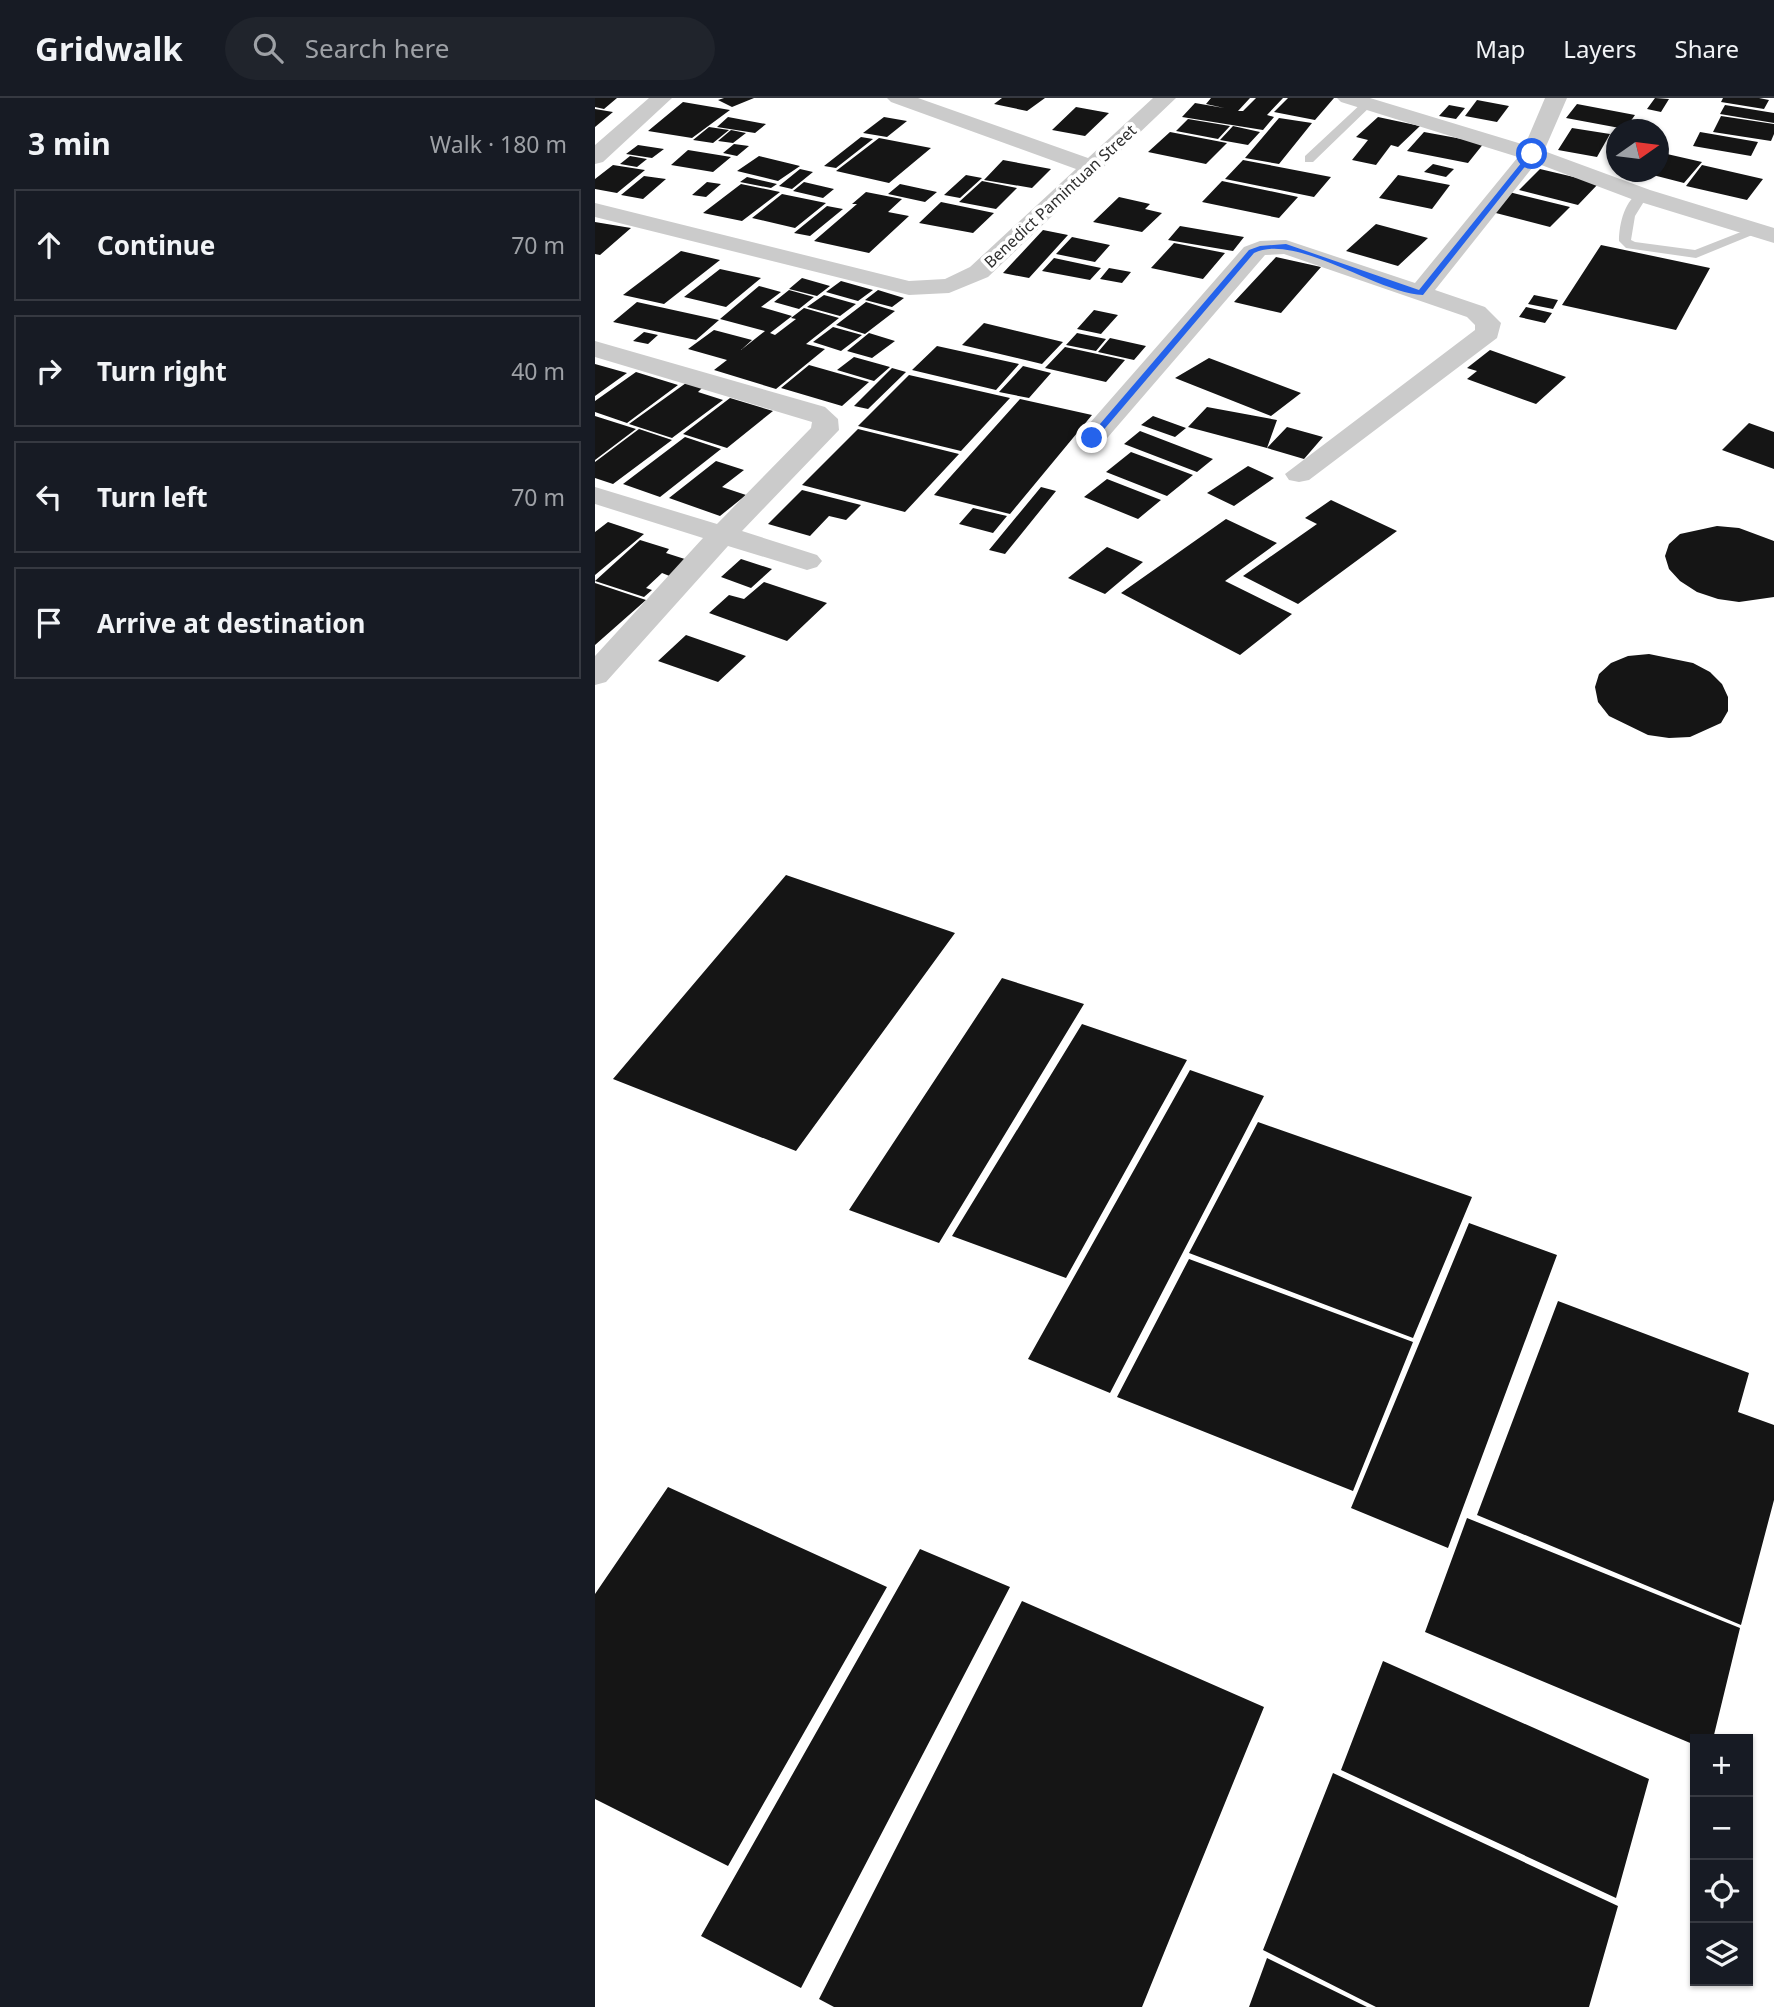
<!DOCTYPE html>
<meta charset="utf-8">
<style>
body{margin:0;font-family:"Noto Sans",sans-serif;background:#20242c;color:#f1f3f6}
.controls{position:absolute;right:21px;bottom:21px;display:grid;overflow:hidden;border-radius:0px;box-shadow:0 2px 5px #0004}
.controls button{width:63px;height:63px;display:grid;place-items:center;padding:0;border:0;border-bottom:2px solid #363941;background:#171b24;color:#f1f3f6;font:35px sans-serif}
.compass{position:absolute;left:1011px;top:21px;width:63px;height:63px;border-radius:50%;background:#171b24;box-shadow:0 2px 5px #0004;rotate:76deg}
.stop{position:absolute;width:21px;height:21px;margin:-16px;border:5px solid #2563eb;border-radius:50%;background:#fff}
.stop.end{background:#2563eb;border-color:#fff;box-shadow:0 2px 7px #0008}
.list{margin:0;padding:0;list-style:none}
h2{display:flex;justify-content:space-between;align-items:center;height:91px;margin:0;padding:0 28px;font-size:30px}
h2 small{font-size:23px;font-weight:400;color:#9ea1a6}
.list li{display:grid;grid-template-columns:46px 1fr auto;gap:21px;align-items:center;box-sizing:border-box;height:112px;margin:0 14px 14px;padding:0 14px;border:2px solid #363941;border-radius:0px}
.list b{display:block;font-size:26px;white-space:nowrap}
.list em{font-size:23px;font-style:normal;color:#9ea1a6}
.icon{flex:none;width:38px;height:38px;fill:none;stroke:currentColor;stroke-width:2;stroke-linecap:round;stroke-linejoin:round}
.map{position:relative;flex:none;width:1179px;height:1909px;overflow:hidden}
header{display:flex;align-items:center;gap:42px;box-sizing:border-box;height:98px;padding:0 35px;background:#171b24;border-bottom:2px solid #363941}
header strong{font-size:33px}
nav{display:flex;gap:38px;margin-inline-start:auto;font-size:24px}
.search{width:490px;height:63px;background:#20242c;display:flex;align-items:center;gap:18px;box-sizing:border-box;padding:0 24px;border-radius:38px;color:#9ea1a6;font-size:26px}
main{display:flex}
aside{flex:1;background:#171b24}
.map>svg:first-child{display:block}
.building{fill:#151515}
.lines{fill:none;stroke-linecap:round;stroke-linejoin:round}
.service{fill:#cbcbcb;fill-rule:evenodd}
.minor{fill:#cbcbcb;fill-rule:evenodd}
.route{fill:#2563eb}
.labels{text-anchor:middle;stroke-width:7;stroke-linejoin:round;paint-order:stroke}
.far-street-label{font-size:16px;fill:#2e2e2e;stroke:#fff}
</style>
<header>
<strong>Gridwalk</strong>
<div class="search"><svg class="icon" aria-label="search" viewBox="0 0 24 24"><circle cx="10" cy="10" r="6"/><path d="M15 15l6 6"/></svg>Search here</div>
<nav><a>Map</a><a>Layers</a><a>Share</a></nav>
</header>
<main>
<aside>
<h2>3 min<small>Walk · 180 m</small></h2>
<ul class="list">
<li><svg class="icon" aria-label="ahead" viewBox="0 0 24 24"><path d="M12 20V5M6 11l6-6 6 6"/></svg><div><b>Continue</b></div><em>70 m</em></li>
<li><svg class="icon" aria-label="right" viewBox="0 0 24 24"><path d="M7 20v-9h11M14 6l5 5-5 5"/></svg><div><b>Turn right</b></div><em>40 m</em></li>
<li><svg class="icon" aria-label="left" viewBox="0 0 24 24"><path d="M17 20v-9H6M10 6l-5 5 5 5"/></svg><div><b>Turn left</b></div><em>70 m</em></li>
<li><svg class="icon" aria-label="arrive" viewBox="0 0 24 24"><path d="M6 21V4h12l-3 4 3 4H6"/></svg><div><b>Arrive at destination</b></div></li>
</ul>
</aside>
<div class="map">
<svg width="1179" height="1909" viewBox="0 0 1179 1909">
<rect width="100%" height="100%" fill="#fff"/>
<path class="building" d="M0,0H22L9,11L0,9Z
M129,0H159L137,9L123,2Z
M407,0H450L432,13L399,6Z
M616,0H655L643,13H648L661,0H688L672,17L679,19L668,32L587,19L600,5L629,10L611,6Z
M693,0H739L720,22L679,14Z
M1060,0L1074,1L1066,14L1052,11Z
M1128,0H1164L1174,2L1169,11L1126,4Z
M882,2L914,8L902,24L870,18Z
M88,4L135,12L97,40L53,33Z
M982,6L1040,17L1030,31L971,20Z
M854,7L870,10L861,21L844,18Z
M1130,7L1179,15V25L1125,16Z
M481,9L514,15L490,38L457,32Z
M0,11L18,14L0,29Z
M1126,18L1179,26V36L1176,43L1118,34Z
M133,19L171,26L160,35L122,29Z
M289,19L312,23L292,39L268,35Z
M783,19L825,28L803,49L796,47L781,67L757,62L773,42L761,39Z
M684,20L717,25L684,66L650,60Z
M593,21L635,28L623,41L581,33Z
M638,28L665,34L653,47L625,42Z
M114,29L134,32L118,45L98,42Z
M977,30L1015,36L1002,59L963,52Z
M136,32L151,35L138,45L123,43Z
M575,34L632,45L611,66L553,54Z
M829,34L889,45L873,65L812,53Z
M1105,34L1163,44L1156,58L1098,48Z
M266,39L278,41L241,70L229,68Z
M284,40L336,50L294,85L241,73Z
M139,46L154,48L142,58L128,55Z
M43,47L69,51L57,60L31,56Z
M93,52L136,59L118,74L76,67Z
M1072,56L1107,64L1089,85L1054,76L1064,74V65Z
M35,58L52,61L42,69L25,66Z
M164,58L205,68L183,83L142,73Z
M408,62L456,71L437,90L389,82Z
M648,62L736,79L719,99L630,81Z
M838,66L859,71L851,79L829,74Z
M18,67L50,72L22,95L0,91V81Z
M1107,67L1168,81L1152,102L1091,88Z
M205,71L218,74L197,91L184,88Z
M945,71L1004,85L983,107L924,92Z
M371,77L387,80L365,100L349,97Z
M803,77L855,87L837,111L784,100Z
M49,78L71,81L48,101L26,97Z
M152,79L182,86L176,90L145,84Z
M387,83L422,90L401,111L364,104Z
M627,83L703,99L684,120L607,104Z
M112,84L126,86L111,99L97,97Z
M209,84L239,91L228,100L198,93Z
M146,86L185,94L147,123L108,115Z
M305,86L342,94L330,104L293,96Z
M271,94L307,101L293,114L314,118L274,155L219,143L262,106H257Z
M914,94L975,109L955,129L893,113Z
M187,96L231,105L200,130L157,120Z
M524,99L555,106L550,111L567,115L547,134L498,124Z
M346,104L399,115L378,135L324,125Z
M232,108L248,111L215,138L199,135Z
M0,124L36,130L5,157L0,156Z
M781,126L833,140L803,168L751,153Z
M585,128L649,139L638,153L573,142Z
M448,132L473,137L434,180L408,175Z
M477,139L515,147L500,164L461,156Z
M579,145L630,155L608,181L556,170Z
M1006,147L1115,170L1081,232L967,207Z
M86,153L125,162L69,206L28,197Z
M681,159L726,169L686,215L639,204Z
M459,160L506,170L495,182L447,173Z
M514,170L536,174L527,185L505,181Z
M125,171L166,180L131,209L89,199Z
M207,180L235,188L222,198L194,191Z
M246,183L278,192L263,203L231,194Z
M164,188L186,194L166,209L197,218L175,235L180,237L201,221L196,220L209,210L244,220L211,246L230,251L181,291L119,272L132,262L93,251L119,232L157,242L146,252L170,233L125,221Z
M194,192L219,199L204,211L179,204Z
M283,192L309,200L297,209L270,202Z
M229,197L261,206L245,218L212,209Z
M939,197L963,202L958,211L933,206Z
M42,204L124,222L101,242L18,224Z
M271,204L300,213L270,236L241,227Z
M931,209L957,215L950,225L924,219Z
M499,212L523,217L506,236L482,231Z
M389,225L468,244L447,266L367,247Z
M238,229L267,237L246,253L218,244Z
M49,234L63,237L53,246L38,243Z
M274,235L300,243L277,260L252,253Z
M482,235L511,241L501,253L471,247Z
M515,240L551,248L539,262L503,254Z
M342,248L424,266L401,292L317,272Z
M470,249L530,262L511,284L450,270Z
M895,252L971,279L941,306L872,281L882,273L872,270Z
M259,259L295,269L279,283L242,272Z
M614,260L706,295L676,318L580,280Z
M0,266L32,275L0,298Z
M214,267L274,284L247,308L186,290Z
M428,268L456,275L434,300L404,294Z
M297,270L311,274L273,311L259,308Z
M41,274L83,287L32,325L0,314V303Z
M314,277L415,300L366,353L263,328Z
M91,285L107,290L103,294L128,302L77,340L34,326Z
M135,300L178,313L132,350L88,336Z
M425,301L497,317L415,416L339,397Z
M612,309L682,322L672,350L593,329Z
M0,318L41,331L0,362Z
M558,318L591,330L580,339L546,327Z
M1154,325L1179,334V371L1127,352Z
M692,329L728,339L709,361L672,350Z
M44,331L77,342L18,386L0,380V364Z
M263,331L364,356L310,414L207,387Z
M545,333L618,361L602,374L529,346Z
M90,339L126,351L65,399L28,386Z
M536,354L598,377L572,398L511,374Z
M121,363L149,372L127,389L151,397L125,418L74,400Z
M653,368L679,380L639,408L612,395Z
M512,381L566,402L543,421L489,399Z
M446,389L461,393L410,456L394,452Z
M207,392L266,407L251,422L234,418L215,438L173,426Z
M736,402L802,433L703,506L648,478L722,426L710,420Z
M378,410L412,418L398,435L364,426Z
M631,421L682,445L630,483L697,516L645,557L526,495Z
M13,424L49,436L0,477V434Z
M1122,428L1144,430L1179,443V499L1144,504L1123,501L1102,494L1085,483L1074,471L1070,458L1074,446L1085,436Z
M45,442L74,451L71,455L96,463L77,479L67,475L51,490L57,492L49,499L0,483Z
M512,449L548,464L510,496L473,480Z
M146,461L177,471L156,490L126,479Z
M169,484L232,505L192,543L114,515L134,497L149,501Z
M0,485L51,502L0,547Z
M91,537L151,558L123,584L63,563Z
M1054,556L1098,565L1115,574L1127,586L1133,599V613L1126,625L1095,639L1074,640L1053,637L1014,618L1003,604L1000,589L1004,576L1016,565L1033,558Z
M191,777L360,835L201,1053L18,981Z
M407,880L489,906L344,1145L254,1112Z
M487,926L592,962L471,1180L357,1138Z
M595,972L669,998L515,1295L433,1261Z
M663,1024L877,1099L818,1240L594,1155Z
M874,1125L962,1157L853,1450L756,1410Z
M594,1161L818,1244L758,1393L522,1299Z
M963,1203L1154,1275L1143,1314L1179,1327V1402L1146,1527L882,1417Z
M73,1389L292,1489L133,1768L0,1701V1496Z
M872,1420L1145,1530L1118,1641H1100V1647L830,1534Z
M325,1451L415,1489L206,1890L106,1838Z
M427,1503L669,1609L547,1909H239L224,1901Z
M788,1563L1054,1681L1021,1800L746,1672Z
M738,1675L1023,1808L994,1909H781L668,1852Z
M672,1860L772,1909H654Z"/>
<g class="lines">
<path class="service" d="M768,4L778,6L718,64H710V58Z
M1047,93L1053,97L1040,118L1036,142L1040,144L1100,152L1156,130L1167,133L1101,160L1031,150L1024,143C1024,126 1030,100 1047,93Z"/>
<path class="minor" d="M54,0H77L8,64L0,66V47Z
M292,0H323L493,60L558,0H581L393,179L354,195L314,197L0,119V105L314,183L350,181L375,169L481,71L296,4Z
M742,0H775L930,47L950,0H972L949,53L1055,92L1179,130V145L1039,102L941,65L840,192L890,209L906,225L902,240L714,382L704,384L694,382L690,376L880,232V227L872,219L689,156L670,157L507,346H487L483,340L487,334L649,149L665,143L691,142L820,185L923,59L746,4Z
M0,243L230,309L243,321L244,332L147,433L222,457L227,463L222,469L212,472L133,448L11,584L0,587V558L108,440L0,406V389L122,426L216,330L217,324L0,259Z"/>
</g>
<path class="route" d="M935,54L940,56L828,197C784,196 700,134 659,155L500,342L493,340L654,152L665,148L691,146L824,192Z"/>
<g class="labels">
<g class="far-street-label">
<text transform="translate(465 98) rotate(-43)" y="6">Benedict Pamintuan Street</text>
</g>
</g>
</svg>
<div class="controls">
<button>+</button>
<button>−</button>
<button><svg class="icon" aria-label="locate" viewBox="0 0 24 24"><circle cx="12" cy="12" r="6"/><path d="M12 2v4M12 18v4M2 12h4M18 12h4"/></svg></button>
<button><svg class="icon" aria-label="layers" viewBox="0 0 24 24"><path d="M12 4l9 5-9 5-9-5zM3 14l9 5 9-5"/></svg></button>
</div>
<svg class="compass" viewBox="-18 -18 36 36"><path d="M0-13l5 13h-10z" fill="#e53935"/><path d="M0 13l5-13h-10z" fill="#9ea1a6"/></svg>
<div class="stop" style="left:937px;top:56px"></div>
<div class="stop end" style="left:497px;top:340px"></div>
</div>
</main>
